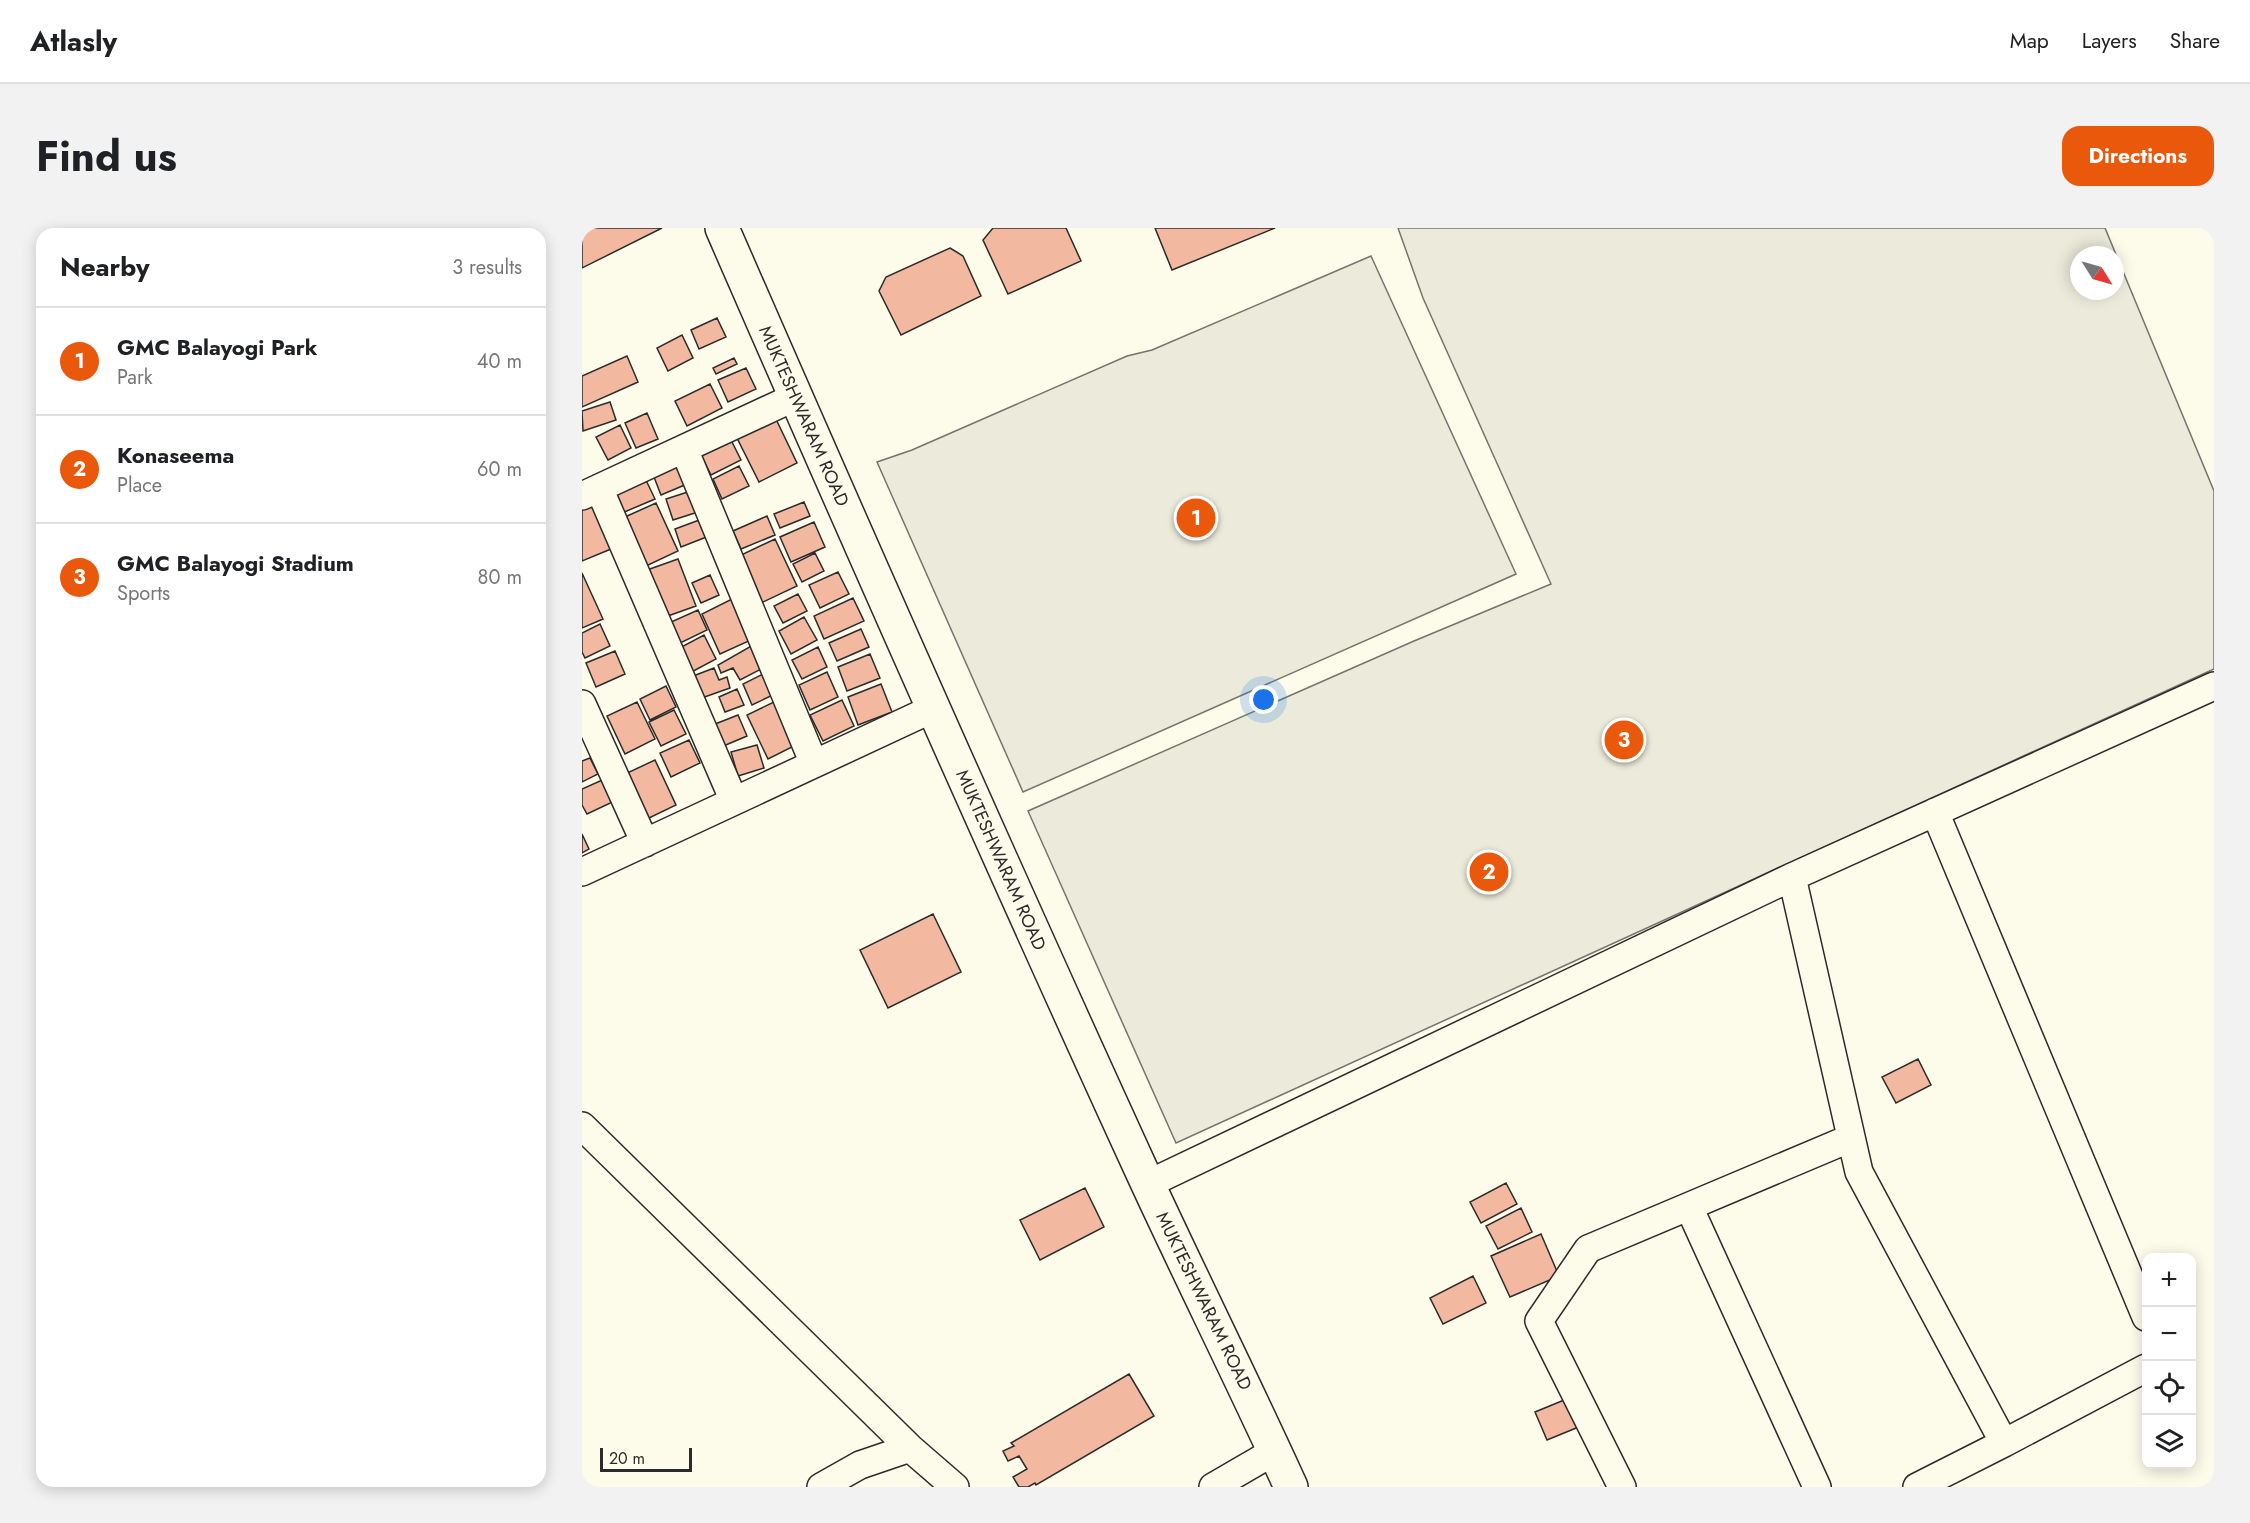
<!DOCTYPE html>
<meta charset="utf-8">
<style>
body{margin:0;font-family:Jost,sans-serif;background:#f2f2f2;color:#202124}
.controls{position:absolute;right:18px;bottom:18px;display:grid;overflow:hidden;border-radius:12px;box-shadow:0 3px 15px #0003}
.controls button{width:54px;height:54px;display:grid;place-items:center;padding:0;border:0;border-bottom:2px solid #e0e0e0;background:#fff;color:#202124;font:30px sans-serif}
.compass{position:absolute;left:1488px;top:18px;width:54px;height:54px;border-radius:50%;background:#fff;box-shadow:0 3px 15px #0003;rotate:127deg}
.scale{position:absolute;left:18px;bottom:15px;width:92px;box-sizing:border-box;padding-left:6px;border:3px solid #2b2b2b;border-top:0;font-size:16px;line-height:21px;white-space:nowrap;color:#2b2b2b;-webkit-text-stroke:4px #fdfbea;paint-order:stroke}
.you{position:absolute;left:682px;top:472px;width:21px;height:21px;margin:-15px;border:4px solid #fff;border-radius:50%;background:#1a73e8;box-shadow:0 0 0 9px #1a73e833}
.badge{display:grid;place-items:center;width:39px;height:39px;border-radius:50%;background:#ea580c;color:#fff;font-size:20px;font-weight:700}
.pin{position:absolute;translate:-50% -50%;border:3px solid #fff;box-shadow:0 2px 6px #0006}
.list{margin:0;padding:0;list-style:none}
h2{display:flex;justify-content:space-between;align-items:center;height:78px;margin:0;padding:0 24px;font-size:26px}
h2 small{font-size:20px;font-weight:400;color:#757577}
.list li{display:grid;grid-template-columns:39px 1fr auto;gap:18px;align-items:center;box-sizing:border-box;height:108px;padding:0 24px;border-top:2px solid #e0e0e0}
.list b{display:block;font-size:22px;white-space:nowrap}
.list p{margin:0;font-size:20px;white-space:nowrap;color:#757577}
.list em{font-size:20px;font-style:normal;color:#757577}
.icon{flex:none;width:33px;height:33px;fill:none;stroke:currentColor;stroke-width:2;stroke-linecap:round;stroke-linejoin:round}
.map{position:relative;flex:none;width:1632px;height:1259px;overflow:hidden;border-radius:18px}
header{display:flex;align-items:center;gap:36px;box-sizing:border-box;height:84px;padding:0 30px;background:#fff;border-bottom:2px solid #e0e0e0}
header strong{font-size:28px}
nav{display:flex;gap:33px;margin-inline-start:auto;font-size:21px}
.intro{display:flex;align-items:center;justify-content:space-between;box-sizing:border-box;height:144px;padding:0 36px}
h1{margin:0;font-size:42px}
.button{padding:15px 27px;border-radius:18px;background:#ea580c;color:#fff;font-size:21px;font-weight:700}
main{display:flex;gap:36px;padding:0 36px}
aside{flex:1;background:#fff;border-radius:18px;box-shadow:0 3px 15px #0003}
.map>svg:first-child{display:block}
.green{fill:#ecebdb;stroke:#74746e;stroke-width:1.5;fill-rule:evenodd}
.building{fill:#f2b8a0;stroke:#2b2b2b;stroke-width:1.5}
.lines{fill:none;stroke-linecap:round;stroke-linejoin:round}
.street-casing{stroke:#2b2b2b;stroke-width:30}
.primary-casing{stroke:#2b2b2b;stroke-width:36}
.street{stroke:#fdfbea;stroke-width:27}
.primary{stroke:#fdfbea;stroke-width:33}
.labels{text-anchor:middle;stroke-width:4.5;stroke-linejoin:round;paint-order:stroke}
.street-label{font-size:18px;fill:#2b2b2b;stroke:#fdfbea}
</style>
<header>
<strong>Atlasly</strong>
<nav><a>Map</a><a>Layers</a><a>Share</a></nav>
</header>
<div class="intro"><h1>Find us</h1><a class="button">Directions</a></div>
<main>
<aside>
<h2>Nearby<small>3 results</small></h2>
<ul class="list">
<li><span class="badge">1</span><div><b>GMC Balayogi Park</b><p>Park</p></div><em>40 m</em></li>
<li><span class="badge">2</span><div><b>Konaseema</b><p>Place</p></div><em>60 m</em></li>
<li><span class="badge">3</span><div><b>GMC Balayogi Stadium</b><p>Sports</p></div><em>80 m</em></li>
</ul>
</aside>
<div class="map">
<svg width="1632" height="1259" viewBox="0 0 1632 1259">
<rect width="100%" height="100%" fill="#fdfbea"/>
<path class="green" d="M816,0H1523L1632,263V441L594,915L446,583L832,413L969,356L841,70ZM1497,27H1533V63H1497Z
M789,28L934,346L441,564L295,234L330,222L545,128L570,122Z"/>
<path class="building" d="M0,0H80L0,40Z
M411,0H484L499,33L426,66L401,12Z
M573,0H693L590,42Z
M368,20L381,28L399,68L319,107L297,63L304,49Z
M135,90L144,109L117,121L109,102Z
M100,107L111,130L86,143L75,120Z
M45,128L56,154L0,179V148Z
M152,130L155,136L134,146L131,140Z
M164,140L174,161L146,174L136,152Z
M128,156L140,180L105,198L93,173Z
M28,174L34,192L1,203L0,183Z
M65,185L76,211L54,220L43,195Z
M192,187L215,235L177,254L153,206Z
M38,197L49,220L26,232L14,209Z
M146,206L159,232L129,247L116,221Z
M96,234L105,256L79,267L70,244Z
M157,238L167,258L140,271L131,251Z
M62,248L73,271L40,285L29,265Z
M109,263L116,284L91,292L84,271Z
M9,274L29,321L0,333V278Z
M222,274L228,288L198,300L192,286Z
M74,275L96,323L64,338L43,289Z
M185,288L193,307L159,321L151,303Z
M120,291L127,308L99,319L93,301Z
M232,294L243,319L209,334L198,309Z
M193,311L215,358L179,375L157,328Z
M233,325L242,343L220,354L211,336Z
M96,331L114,378L83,389L65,342Z
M256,344L267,366L238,380L227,357Z
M0,345L21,391L0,400Z
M128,347L137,367L119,375L110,355Z
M216,366L225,383L201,395L192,378Z
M271,370L282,393L242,411L232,388Z
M150,371L169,412L138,426L120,386Z
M116,382L125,402L90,419L80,398Z
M222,389L235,412L209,426L197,403Z
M18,396L28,418L3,430L0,424V405Z
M279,401L287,419L255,433L247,415Z
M122,407L134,431L104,447L92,423Z
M171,417L183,439L158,452L151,440L139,445L136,437Z
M236,419L245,439L220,451L210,432Z
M33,423L43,446L14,459L4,435Z
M288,426L298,450L265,463L256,439Z
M132,440L137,452L145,449L148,460L114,472L106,450Z
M185,444L195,465L170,477L161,456Z
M245,444L256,469L228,482L217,457Z
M299,456L310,484L276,497L266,469Z
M84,458L94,479L68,492L58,471Z
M155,461L162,477L143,484L137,469Z
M260,472L272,498L241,513L228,487Z
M194,473L216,516L186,531L165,487Z
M55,474L73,511L43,526L25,488Z
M92,482L104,506L79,518L67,494Z
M156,487L165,508L132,522L123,500Z
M107,512L118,535L89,549L78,525Z
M175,517L182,540L156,548L149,524Z
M8,530L16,546L0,554V533Z
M73,532L94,577L65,591L43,546Z
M27,549L37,571L5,586L0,577V561Z
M0,606L7,621L0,625Z
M351,686L379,744L306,780L278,722Z
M1336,831L1349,857L1314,875L1300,849Z
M924,955L935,976L899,995L888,974Z
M503,960L522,999L458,1032L438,992Z
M939,980L950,1004L916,1021L904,998Z
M959,1006L977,1048L928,1069L909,1028Z
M891,1048L904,1075L861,1096L848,1070Z
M547,1146L572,1188L454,1257L453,1255L446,1259H437L431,1249L445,1241L437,1228L426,1233L421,1223L432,1218L429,1215Z
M987,1170L999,1198L965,1212L953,1184Z"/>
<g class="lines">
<defs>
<path id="street" d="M102,221L232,536
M17,260L152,573
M0,268L213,169
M0,476L63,615
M1353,584L1564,1089
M0,644L350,481
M1210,649L1277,944L1422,1215L1335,1259
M0,898L328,1220
M566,956L1210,649L1632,458
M1107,979L1235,1259
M1422,1215L1564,1140
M239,1259L278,1237L328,1220L373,1259
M631,1259L693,1223
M1040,1259L957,1093L1006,1021L1269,910"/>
<path id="primary" d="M140,0C277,314 415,627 558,939C607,1046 660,1151 709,1259"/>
</defs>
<use href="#street" class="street-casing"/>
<use href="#primary" class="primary-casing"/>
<use href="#street" class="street"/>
<use href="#primary" class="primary"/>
</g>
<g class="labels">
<g class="street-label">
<text transform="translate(222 188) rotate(66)" y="6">MUKTESHWARAM ROAD</text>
<text transform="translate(419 632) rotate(66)" y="6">MUKTESHWARAM ROAD</text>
<text transform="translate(622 1073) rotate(64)" y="6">MUKTESHWARAM ROAD</text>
</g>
</g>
</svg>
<div class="controls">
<button>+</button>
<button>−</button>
<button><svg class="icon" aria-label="locate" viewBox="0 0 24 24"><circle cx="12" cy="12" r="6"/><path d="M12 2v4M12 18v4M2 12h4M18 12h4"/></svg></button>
<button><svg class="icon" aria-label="layers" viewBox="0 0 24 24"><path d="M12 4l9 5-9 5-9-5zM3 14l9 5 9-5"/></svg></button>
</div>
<svg class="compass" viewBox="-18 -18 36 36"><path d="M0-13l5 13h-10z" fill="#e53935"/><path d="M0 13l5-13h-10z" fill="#757577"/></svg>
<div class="scale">20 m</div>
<div class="you"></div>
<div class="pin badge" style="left:614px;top:290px">1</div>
<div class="pin badge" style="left:907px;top:644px">2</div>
<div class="pin badge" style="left:1042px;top:512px">3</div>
</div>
</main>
